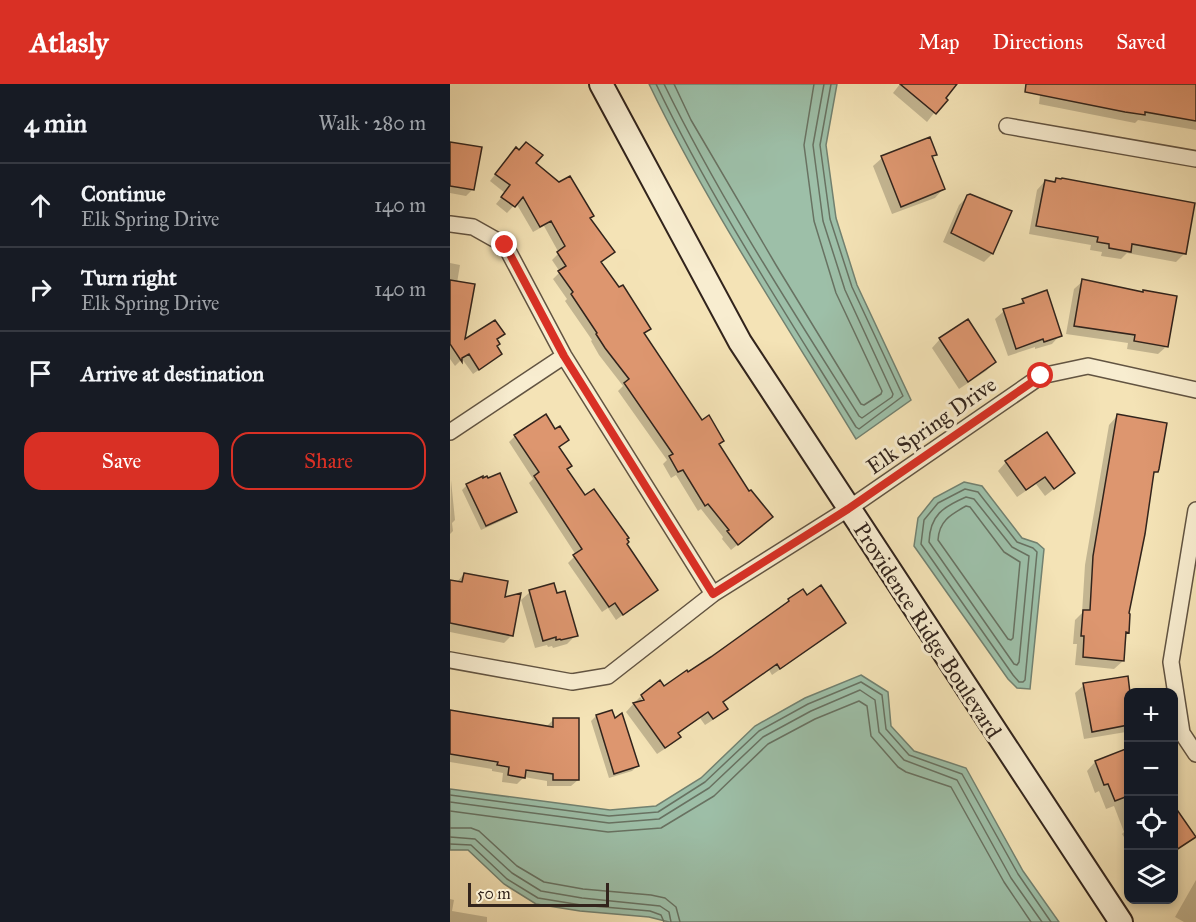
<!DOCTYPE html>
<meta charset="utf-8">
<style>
body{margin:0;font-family:"IM FELL Great Primer",serif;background:#20242c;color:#f1f3f6}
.controls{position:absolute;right:18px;bottom:18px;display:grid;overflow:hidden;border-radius:12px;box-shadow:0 3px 9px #0003}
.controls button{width:54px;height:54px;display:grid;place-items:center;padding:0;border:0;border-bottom:2px solid #363941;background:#171b24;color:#f1f3f6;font:30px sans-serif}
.scale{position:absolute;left:18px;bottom:15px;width:141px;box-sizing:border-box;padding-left:6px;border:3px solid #32241c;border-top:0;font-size:16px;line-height:21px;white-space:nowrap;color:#32241c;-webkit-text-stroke:4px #f8edd0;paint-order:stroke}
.stop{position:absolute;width:18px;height:18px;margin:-14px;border:4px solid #d93025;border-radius:50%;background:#fff}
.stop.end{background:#d93025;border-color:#fff;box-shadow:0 2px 6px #0008}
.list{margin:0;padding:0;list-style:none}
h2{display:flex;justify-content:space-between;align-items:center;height:78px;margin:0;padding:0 24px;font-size:26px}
h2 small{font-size:20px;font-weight:400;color:#9ea1a6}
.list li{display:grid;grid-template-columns:39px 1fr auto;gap:18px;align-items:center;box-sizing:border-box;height:84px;padding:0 24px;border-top:2px solid #363941}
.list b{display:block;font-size:22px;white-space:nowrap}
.list p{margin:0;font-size:20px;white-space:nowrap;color:#9ea1a6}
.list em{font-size:20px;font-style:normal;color:#9ea1a6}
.actions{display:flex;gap:12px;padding:18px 24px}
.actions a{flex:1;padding:14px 0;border:2px solid #d93025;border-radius:18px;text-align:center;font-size:21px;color:#d93025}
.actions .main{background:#d93025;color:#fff}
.icon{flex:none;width:33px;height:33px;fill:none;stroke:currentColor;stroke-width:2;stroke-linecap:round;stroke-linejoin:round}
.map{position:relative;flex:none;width:746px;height:838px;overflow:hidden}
header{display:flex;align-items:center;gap:36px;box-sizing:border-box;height:84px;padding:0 30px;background:#d93025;color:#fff}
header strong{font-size:28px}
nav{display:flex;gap:33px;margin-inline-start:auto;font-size:21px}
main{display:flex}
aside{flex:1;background:#171b24}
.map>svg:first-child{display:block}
.water{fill:#9dbfa8;stroke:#728170;stroke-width:1.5}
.shadow{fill:#0003}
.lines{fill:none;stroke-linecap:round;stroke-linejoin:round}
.shore{stroke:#687262;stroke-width:1.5}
.building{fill:#dd966f;stroke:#32241c;stroke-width:1.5}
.street-casing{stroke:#625442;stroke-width:18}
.secondary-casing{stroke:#32241c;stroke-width:26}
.street{stroke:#f8edd0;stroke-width:15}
.secondary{stroke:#f8edd0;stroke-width:22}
.route{stroke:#d93025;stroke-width:8}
.labels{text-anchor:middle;stroke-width:6;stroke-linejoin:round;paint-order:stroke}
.street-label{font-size:22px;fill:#32241c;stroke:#f8edd0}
</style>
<header>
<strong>Atlasly</strong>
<nav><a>Map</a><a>Directions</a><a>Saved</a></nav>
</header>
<main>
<aside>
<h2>4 min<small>Walk · 280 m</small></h2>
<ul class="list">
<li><svg class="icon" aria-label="ahead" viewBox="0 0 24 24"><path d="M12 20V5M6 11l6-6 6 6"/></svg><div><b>Continue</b><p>Elk Spring Drive</p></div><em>140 m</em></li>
<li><svg class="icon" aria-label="right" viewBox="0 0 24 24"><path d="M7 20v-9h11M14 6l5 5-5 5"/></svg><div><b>Turn right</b><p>Elk Spring Drive</p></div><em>140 m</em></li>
<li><svg class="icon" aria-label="arrive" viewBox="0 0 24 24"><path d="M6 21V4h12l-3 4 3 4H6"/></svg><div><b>Arrive at destination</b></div></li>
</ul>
<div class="actions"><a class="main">Save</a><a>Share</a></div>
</aside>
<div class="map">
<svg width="746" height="838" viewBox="0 0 746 838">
<rect width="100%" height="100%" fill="#f4e3b6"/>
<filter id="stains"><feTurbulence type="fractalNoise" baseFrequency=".00333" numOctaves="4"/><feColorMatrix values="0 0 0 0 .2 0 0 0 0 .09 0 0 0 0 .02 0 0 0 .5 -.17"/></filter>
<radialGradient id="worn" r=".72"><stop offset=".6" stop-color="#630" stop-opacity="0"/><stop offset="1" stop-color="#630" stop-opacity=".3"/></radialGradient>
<path class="water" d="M199,0H387L376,61L386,134L407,201L461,316L406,355C335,238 258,123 199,0Z
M514,398L532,402L572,454L587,459L594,465L580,605L567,604L558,595L464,462L468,434L484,414Z
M411,591L438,608L441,642L464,667L516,684L573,787L609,838H219L199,833L130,827L86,820L54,800L18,766H0V705L160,726L206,722L251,694L305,642L355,614Z"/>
<path class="shadow" d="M450,0H507L477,38L443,9Z
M572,0H746V46L688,36L685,39L589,20L591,2Z
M0,59L23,105L16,112L0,109Z
M485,70L481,74L493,105L485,114L442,130L423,82L432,74Z
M60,71L84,79L139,134L163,168L150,179L199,244L193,251L251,338L273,357L268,362L314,439L281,466L272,455L273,453L251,425L248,427L226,391L221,394L213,380L217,376L168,307L173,302L149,271L141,257L142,256L115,217L117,215L103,195L110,188L102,176L109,169L94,142L83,148L66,119L57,129L46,120L55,109L40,97Z
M606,96L735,169L726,178L677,169L671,175L651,172L652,168L640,166L641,161L579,150L587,106L595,97L604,99Z
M518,112L542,170L534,178L493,158L509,121Z
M0,179L10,181L7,199L13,258L53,250L46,257L45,262L51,270L23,290L12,275L5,282L0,275Z
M633,197L717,262L708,270L677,265L678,259L616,250L624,205Z
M573,216L610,251L602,260L585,265V263L558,272L545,235L554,227L566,223Z
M517,237L545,278L536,287L509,305L482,264L490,255Z
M667,332L706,388L702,392L677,531L678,548L674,551L673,577L664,585L625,581L627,560H623L625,536L632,529L635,481L659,341Z
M105,347L117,356L108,365L115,386L134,413L176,460L207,506L166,536L158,524L152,528L118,479L126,471L79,399L83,395L59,358L65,352Z
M556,378L624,389L595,412L586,400L567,413L548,387Z
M1,396L5,436L2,439L3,447L0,450Z
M17,401L66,427L60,433L31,446L12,406Z
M14,490L62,551L54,559L0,548V498L6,499Z
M80,508L126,551L117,560L103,564L102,562L98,563L97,561L85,564L71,516Z
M357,513L394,538L387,546L322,591L319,586L272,619L276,625L269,632L255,641L250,634L227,650L229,653L222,660L207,670L176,628L184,619L190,613L198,623L213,604L332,524L339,517Z
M634,601L678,608V645L676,648L634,655L625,609Z
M0,625L1,628L97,642L103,636L128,696L121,702H97V697L74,693L67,700L52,698L53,689L42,687V685L0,678Z
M146,632L164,637L187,682L182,687L159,694L141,637Z
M678,666V759L672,750L674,748L664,722L656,725L649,707L645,709L637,687L645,678Z
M746,796V838H734L725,833Z
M0,815L4,816L2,827L37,833V838H0Z"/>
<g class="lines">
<path class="shore" d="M206,0C263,119 337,231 406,343L409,345L453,312L402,203L380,135L370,61L381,0
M214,0C270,115 341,224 409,332L412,334L442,313L443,310L395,206L373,137L363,61L374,0
M224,0L241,36L326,181L411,320L414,321L431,310L432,307L386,209L364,137L354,61L364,0
M515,405L528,408L567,458L583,464L587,468L575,596L573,598H569L563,591L471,460L474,436L488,419Z
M516,413L524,415L562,463L579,472L569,578L567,581L564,580L479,458C480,431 493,423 516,413Z
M516,422L520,423L554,468L570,478L563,554L561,556L558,555L488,456C489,437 500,431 516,422Z
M0,711L159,732L208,728L255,698L309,647L358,620L411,598L432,611L436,645L459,671L512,690L568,790L601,838
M0,718L159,739L209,735L259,704L313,653L361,627L410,606L425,616L429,648L454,676L507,696L561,794L592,838
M0,727L158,748L211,744L264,712L318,660L365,635L409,617L417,622L421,652L448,683L456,688L501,703L554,798L581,838
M0,744H21L29,747L67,782L94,798L133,805L201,811L215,814L226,823L230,838
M0,753L25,755L62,789L91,807L132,814L210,822L219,828L221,838
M0,760L21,761L57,795L88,814L131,821L200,827L211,831L214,838"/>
</g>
<path class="building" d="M450,0H507L496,14L498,16L486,30Z
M576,0H746V37L695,28V31L675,28L575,8Z
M480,53L487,71L482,72L495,105L451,123L431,72Z
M0,58L32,63L24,106L0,102Z
M76,58L93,71L86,79L109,98L120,92L144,132L140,134L165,168L151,178L169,203L173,201L201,245L194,249L252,336L259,331L274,357L269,360L299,407L301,406L323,433L288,461L277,447L279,446L258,420L255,422L233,386L228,388L219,372L223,370L174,299L179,295L155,264L146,250L147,249L121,210L123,208L108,187L116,182L107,168L115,162L101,137L90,143L73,113L65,123L51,113L60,101L45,90L66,63L69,66Z
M606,94L611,95L612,94L745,119L736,170L682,160L681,168L659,164V160L647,158L648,153L586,142L595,96L605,98Z
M520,110L562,127L543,170L501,149L517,111Z
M632,195L693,208V206L727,212L718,263L684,257L685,251L624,242Z
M0,196L25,200L15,255L45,236L55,250L47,255L50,260L47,262L52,270L29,286L19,270L12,274V278L0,260Z
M597,206L612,252L594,258L593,255L566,265L553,225L574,219L572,215Z
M518,235L546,278L518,298L489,254Z
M96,330L105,345L110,342L119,356L109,363L122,382L117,385L135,411L144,405L179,454L177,455L179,458L177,460L208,506L173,531L165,519L159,523L123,471L132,465L84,392L89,388L64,351Z
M667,330L717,339L709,385L708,388H704L695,450L679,529L680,530L679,549L676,548L674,577L633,573L634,552H631L633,526H640L643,472Z
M597,348L625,389L604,405L595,393L576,406L555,377Z
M50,389L67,428L36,442L16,400L33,392V394L37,392L38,394Z
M14,489L58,497L55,513L71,509L63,552L0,539V496L12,498Z
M104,499L107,509L115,507L128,552L111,556L110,555L106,556V553L93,557L79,506Z
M371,501L396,539L330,585L327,580L273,618L278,625L263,635L258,628L228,649L231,653L215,664L183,619L194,616L191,611L210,596L214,602L237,586L238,588L261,573L339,517L338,515L353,505L357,511Z
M678,592L680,609L678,641L642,648L633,599Z
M0,626L103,643V634H129V696H103V690L76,686L75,694L58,691L59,683L47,681L48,678L0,670Z
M162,626L165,634L172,629L189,682L164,690L146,631Z
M678,664V712L665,717L658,700L654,701L645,677Z
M723,720L746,753L723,768Z"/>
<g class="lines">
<defs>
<path id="street" d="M557,42L746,75
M0,140L23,143L55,161L114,272L263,510
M0,348L114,272
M746,426L721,578L732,649L746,670
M0,576L122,598L158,592L263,510L398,425L591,292L638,282L746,306"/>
<path id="secondary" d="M151,0L290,258L671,838"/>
</defs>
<use href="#street" class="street-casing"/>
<use href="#secondary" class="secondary-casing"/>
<use href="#street" class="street"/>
<use href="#secondary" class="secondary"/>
</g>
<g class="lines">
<path class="route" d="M55,161L114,272L263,510L398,425L591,292"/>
</g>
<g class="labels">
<g class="street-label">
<text transform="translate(481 341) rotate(-35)" y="8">Elk Spring Drive</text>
<text transform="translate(478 546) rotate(57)" y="8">Providence Ridge Boulevard</text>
</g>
</g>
<rect width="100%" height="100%" filter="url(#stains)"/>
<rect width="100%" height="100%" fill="url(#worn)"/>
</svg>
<div class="controls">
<button>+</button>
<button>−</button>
<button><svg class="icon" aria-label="locate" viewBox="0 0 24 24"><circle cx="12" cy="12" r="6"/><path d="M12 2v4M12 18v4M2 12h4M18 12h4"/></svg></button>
<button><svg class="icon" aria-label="layers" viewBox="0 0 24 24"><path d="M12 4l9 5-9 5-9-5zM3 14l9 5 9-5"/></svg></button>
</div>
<div class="scale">50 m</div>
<div class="stop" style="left:591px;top:292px"></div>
<div class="stop end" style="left:55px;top:161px"></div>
</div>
</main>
